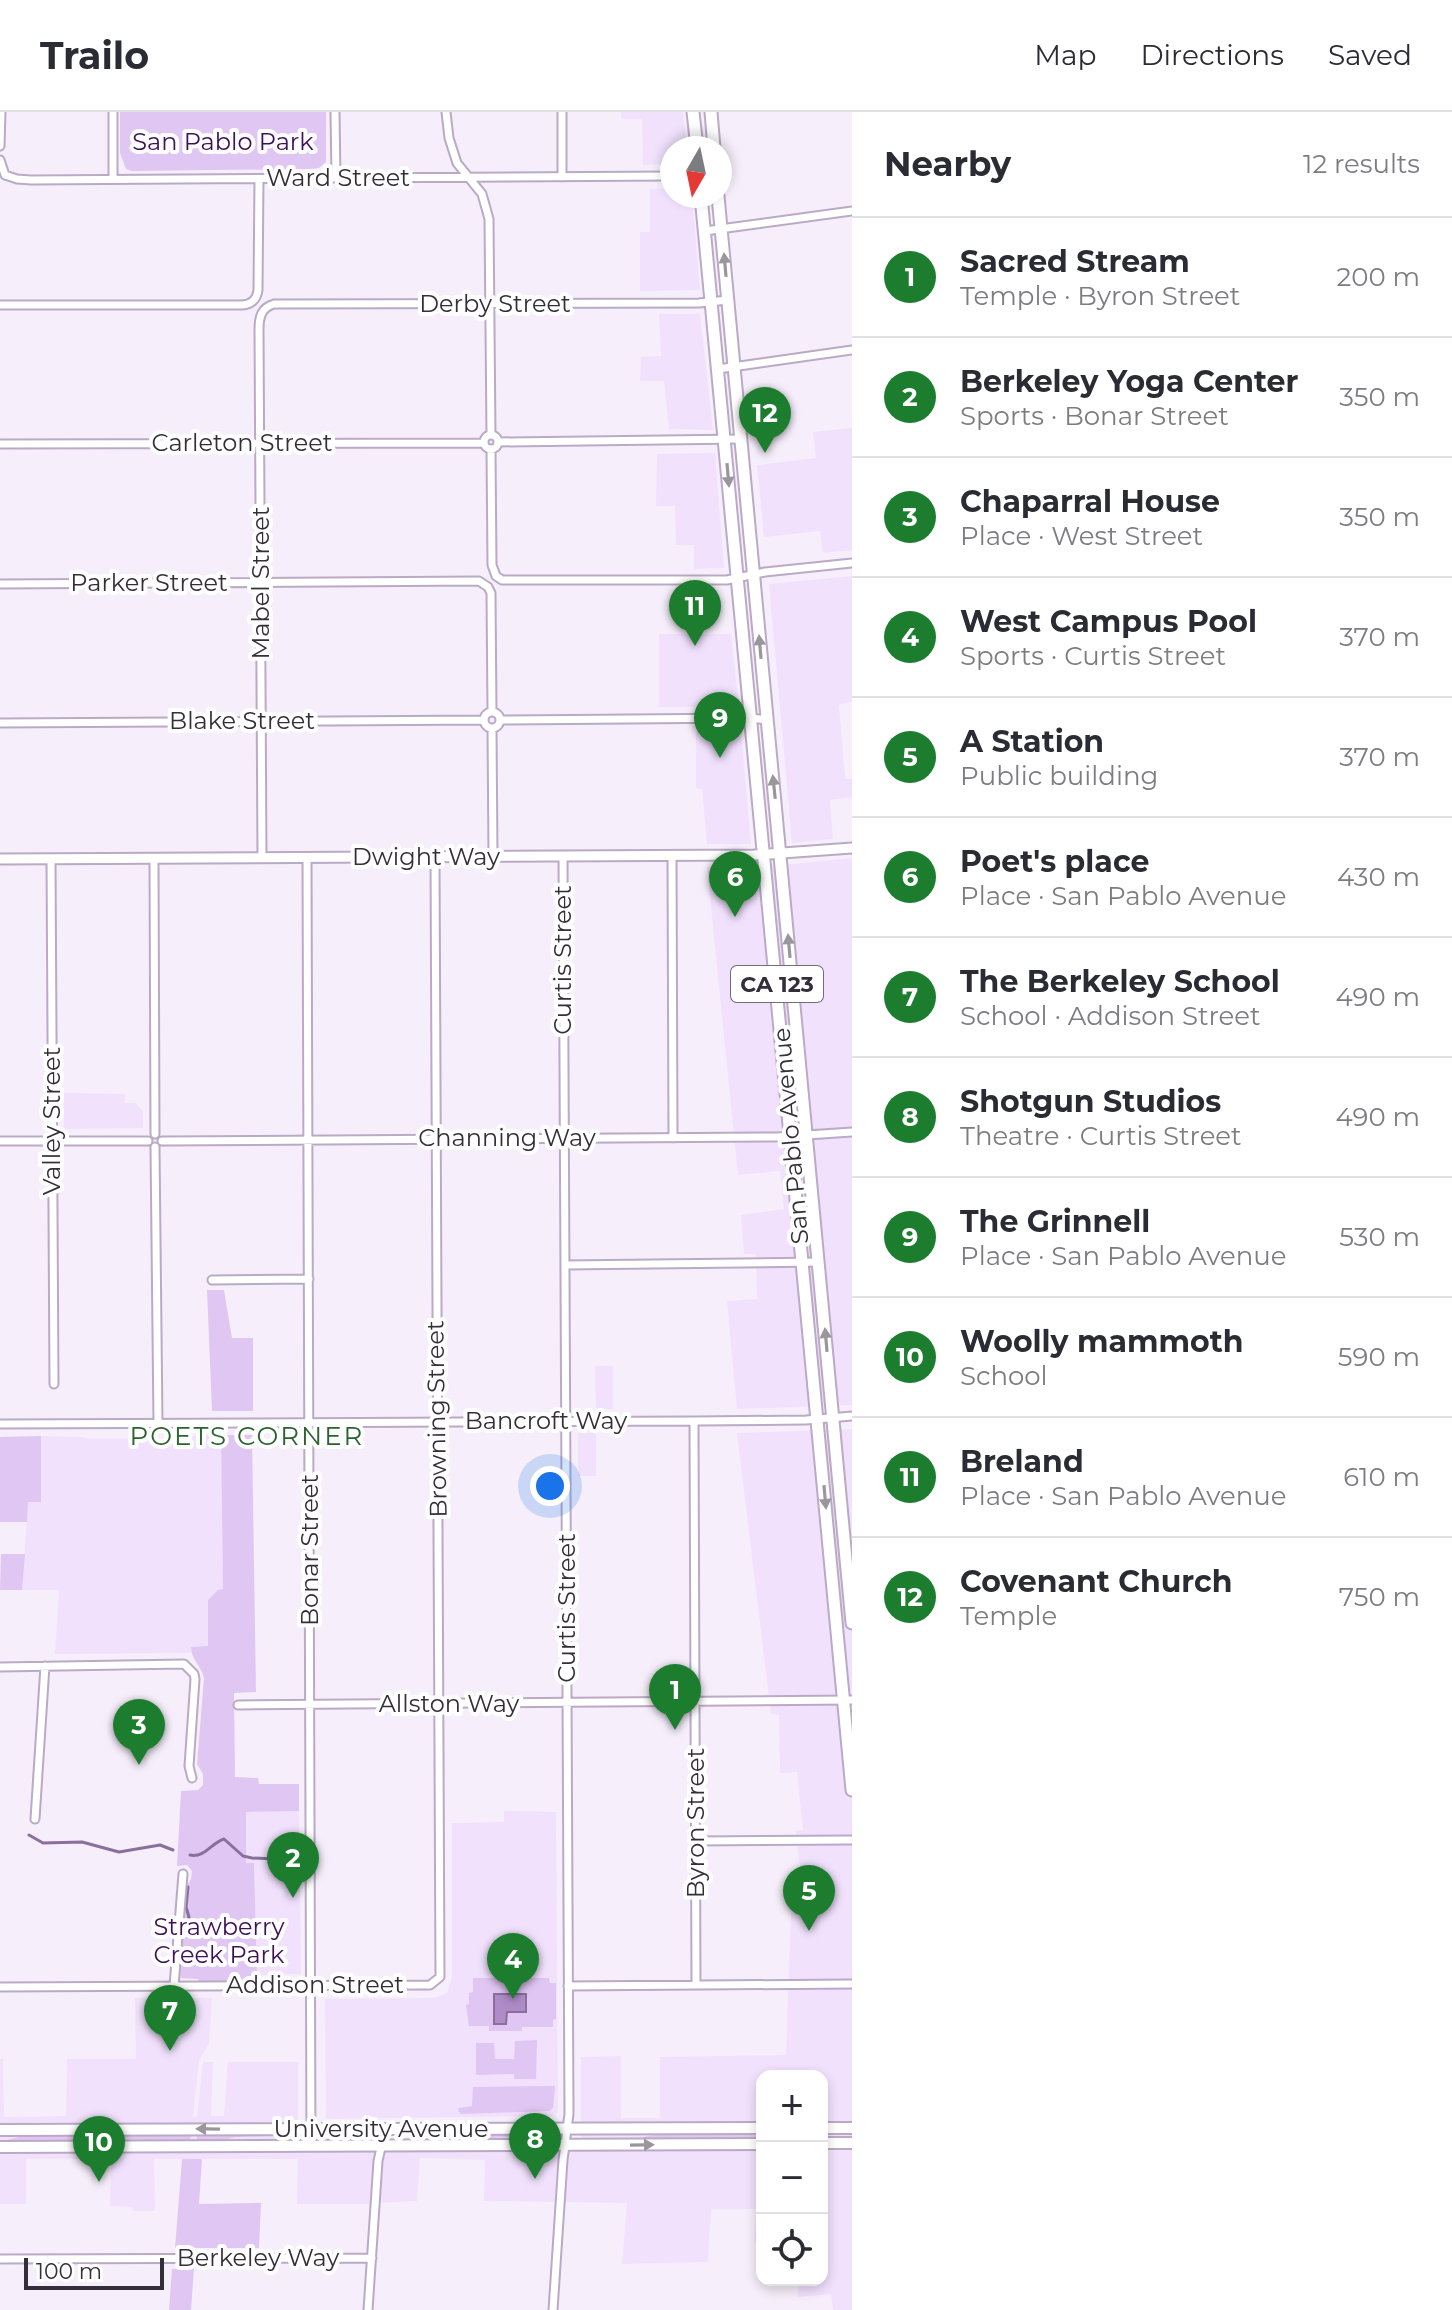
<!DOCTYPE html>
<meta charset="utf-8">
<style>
body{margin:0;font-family:Montserrat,sans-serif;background:#f7f7f7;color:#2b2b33}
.controls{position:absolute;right:24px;bottom:24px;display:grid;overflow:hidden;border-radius:16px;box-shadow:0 4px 12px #0003}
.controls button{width:72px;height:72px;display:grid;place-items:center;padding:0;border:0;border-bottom:2px solid #e1e1e2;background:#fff;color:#2b2b33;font:40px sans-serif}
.compass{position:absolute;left:660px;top:24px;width:72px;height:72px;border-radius:50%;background:#fff;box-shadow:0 4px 12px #0003;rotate:189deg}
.scale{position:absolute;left:24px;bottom:20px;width:140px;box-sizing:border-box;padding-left:8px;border:4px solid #342e39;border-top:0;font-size:22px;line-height:28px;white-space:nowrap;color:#342e39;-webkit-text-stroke:6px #fff;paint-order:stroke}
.you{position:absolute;left:550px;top:1374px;width:28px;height:28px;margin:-20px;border:6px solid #fff;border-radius:50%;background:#1a73e8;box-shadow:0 0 0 12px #1a73e833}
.badge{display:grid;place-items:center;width:52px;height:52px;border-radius:50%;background:#1c7d2e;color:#fff;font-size:26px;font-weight:700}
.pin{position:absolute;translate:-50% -66px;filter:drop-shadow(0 2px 4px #0008)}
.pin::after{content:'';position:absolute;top:42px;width:28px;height:24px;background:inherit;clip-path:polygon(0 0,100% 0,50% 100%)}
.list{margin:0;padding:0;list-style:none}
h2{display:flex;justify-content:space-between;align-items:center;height:104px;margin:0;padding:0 32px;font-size:34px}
h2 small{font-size:26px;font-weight:400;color:#7c7c81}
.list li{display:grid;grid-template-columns:52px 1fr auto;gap:24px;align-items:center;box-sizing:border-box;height:120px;padding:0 32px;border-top:2px solid #e1e1e2}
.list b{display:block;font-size:30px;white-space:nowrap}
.list p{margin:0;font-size:26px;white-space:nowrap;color:#7c7c81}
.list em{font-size:26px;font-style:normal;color:#7c7c81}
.icon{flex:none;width:44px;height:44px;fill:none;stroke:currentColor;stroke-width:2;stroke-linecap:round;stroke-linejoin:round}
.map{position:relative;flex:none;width:852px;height:2198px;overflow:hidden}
header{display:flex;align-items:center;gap:48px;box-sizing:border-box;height:112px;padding:0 40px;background:#fff;border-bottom:2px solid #e1e1e2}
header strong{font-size:38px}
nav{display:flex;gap:44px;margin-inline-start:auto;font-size:28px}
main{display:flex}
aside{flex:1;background:#fff}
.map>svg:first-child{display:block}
.built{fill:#f1e1fd}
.green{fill:#e0c6f3}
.water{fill:#af8bc7;stroke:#8a6f9c;stroke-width:2}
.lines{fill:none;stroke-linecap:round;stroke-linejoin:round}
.stream{stroke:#8a6f9c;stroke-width:3}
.minor-casing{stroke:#baaac5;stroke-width:11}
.tertiary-casing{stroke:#baaac5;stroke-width:13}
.secondary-casing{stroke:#baaac5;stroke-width:14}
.primary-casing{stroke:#baaac5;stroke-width:15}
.minor{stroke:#fff;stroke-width:7}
.tertiary{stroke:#fff;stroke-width:9}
.secondary{stroke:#fff;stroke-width:10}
.primary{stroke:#fff;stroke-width:11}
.oneway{fill:#9a969c}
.labels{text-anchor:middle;stroke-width:8;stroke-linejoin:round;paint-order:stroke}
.shield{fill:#fff;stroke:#716d74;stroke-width:2}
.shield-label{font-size:22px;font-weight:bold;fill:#342e39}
.park-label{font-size:24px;fill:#3f0f58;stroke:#fff}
.street-label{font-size:24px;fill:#342e39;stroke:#fff}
.neighbourhood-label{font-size:26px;letter-spacing:2px;fill:#2a6330;stroke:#fff}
</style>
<header>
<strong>Trailo</strong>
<nav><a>Map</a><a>Directions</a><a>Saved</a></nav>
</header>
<main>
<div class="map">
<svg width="852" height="2198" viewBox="0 0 852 2198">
<rect width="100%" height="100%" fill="#f6effb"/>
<path class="built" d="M621,0H683L687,36H672V52L643,53L642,7H622Z
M672,76V84H692L700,178L640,179V120H650V77Z
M659,202H700L713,318L669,317L664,269H640L641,245L661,244Z
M852,316V438L823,441L820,419L764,425L757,353L816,346L813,320Z
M715,341L724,456L694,457V433H676L675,394H656L657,342Z
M852,464V589L839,593L845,667H852V685L830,688L833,727L792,731L769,472Z
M659,522H731L739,595H659Z
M696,619H741L751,732H707L702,677L696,676Z
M852,746V1293L737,1297L727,1189L757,1187L756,1142H744L741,1103L784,1097L780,1059L738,1063L707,755L793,752Z
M64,981L125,982V991H135L143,999V1016L64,1017Z
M595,1254H613V1297H596Z
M852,1317V2198H833L831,2182L798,2185L799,2168H822V1964H762V2131H754L756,2097H711L708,2150L622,2152L627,2091L484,2089L485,2048L420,2046L417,2089L362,2092H297L298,2047H154L155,2099H133L132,2095L110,2094L111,2047H26V2092H0V1947H3L4,2005L66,2004L67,1947H136L135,1886H212L209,1931L199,1949L193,2005L197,2004L203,1950H213L211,2004H224L228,1950H298V2040H581V1945L621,1944V2006H660V1945L786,1943L791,1801L818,1798L816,1782L803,1783L796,1719L803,1718L797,1660L780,1661L779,1603L771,1602L737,1321Z
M578,1321H596V1364H578Z
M221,1323L223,1478L208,1488V1534L191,1535V1541L55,1542L59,1478H22L28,1390L41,1389V1324L82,1325L90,1327H179L187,1324Z
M299,1699L301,1862L257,1863L254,1752L246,1751V1700Z
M504,1699L556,1700L558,2000L554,2004L326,2007L325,1887L435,1886L447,1881L452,1865V1711L504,1710Z"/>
<path class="green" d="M120,0H326V50L319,56L310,57L132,59L126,57L120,41Z
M207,1178H224L232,1226H253V1299H212Z
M221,1323H252L256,1580L234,1581L235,1665L258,1666L259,1672H299V1699L246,1700V1751H254L257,1863L254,1869L199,1870L198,1867L180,1866L186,1775L191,1767L192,1759L187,1753L177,1754L181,1679L198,1678L203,1673V1662L197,1652L204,1566C201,1553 191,1548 191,1535L208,1534V1488L218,1478L223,1477Z
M41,1324V1390H28L27,1410H0V1325Z
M1,1442H25L22,1478H0Z
M473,1866H549L550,1871H556V1907L553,1908V1915H522V1919H489V1914H469L466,1893L469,1892V1881L473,1880Z
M537,1928L536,1967H514V1962L476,1963V1931H494L495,1947H514L515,1929Z
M555,1974L553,1996L549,1999L461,2002L458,1999L459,1996L472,1994L473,1975Z
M762,2020V2026L754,2028H643V2025L660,2022Z
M471,2022H554V2024L394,2029L450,2027Z
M197,2023H298L236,2025L216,2030H197Z
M328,2023H376V2029H328Z
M22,2024L190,2023L191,2024L189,2030H0Z
M182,2047H202L199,2092L261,2091L259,2136H175Z
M194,2156L191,2198H169L172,2157Z"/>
<path class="water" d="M494,1882H526V1900H507L506,1912H494Z"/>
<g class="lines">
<path class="stream" d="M29,1723L43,1731L82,1730L119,1740L160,1733L173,1738
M190,1743C205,1746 211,1731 224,1727L243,1744L252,1746L297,1748
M184,1814L189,1805L186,1795L188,1775"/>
<defs>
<path id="minor" d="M113,0V67
M335,0L336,66
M446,0L449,26L457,51L482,82L489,107L491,323
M562,0V65
M0,34L1,0
M0,48L5,63L17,67L31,68L672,64
M705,119L852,99
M0,193H241C251,193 257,187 258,178L259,67
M718,257L852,238
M484 330a7 7 0 1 1 14 0a7 7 0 1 1-14 0Z
M498,330L741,327
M0,332L483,331
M491,338L492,453L496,464L502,468H727L765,460L852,451
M0,472L479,469L488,475L491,481L492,600
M484 608a8 8 0 1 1 16 0a8 8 0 1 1-16 0Z
M500,608L751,606L767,608
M0,611L484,608
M492,616L493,745
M672,744L673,1026
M154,746L155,1022
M262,746L259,218C259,205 261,196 274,192L699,191L728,188
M307,746L311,2034
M51,747L54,1272
M0,1029H148
M162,1029L777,1025L852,1020
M155,1035L158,1311
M565,1153L819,1150
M212,1168L309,1167
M694,1309L696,1873
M0,1312L694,1309L806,1308L852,1304
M0,1555L184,1552L194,1562L195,1567L189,1654L192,1666
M238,1593L852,1588
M35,1707L45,1554
M696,1729L852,1728
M174,1874L183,1762
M568,1874L852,1872
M0,1875L430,1873L440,1865L435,745
M0,2147L372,2146
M368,2198L378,2049L385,2018
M553,2198L563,2048L569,2002L563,744"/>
<path id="tertiary" d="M0,747L754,743L852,736"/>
<path id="secondary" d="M822,2016H852
M0,2018L762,2016
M822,2031H852
M0,2035L762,2032"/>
<path id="primary" d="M693,0L697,36
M711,0L714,36
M701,84L852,1678
M718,84L852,1511"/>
</defs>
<use href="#minor" class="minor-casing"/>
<use href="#tertiary" class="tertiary-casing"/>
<use href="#secondary" class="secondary-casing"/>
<use href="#primary" class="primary-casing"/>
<use href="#minor" class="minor"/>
<use href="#tertiary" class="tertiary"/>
<use href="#secondary" class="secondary"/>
<use href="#primary" class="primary"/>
</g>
<defs><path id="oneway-solid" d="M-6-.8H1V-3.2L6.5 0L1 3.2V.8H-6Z" transform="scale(2)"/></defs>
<g class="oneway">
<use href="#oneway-solid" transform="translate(725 153) rotate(-95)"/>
<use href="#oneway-solid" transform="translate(728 363) rotate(85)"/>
<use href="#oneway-solid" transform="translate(760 535) rotate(-95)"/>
<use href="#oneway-solid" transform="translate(774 675) rotate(-96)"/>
<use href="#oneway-solid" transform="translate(789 834) rotate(-95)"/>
<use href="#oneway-solid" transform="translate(826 1228) rotate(-95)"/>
<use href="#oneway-solid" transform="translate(825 1385) rotate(85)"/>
<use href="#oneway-solid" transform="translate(208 2017) rotate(-179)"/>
<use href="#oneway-solid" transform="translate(642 2033) rotate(-1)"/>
</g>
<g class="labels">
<rect class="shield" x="731" y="854" width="92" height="36" rx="6"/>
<g class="shield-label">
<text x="777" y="880">CA 123</text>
</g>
<g class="park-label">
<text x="223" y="38">San Pablo Park</text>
<text x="219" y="1823">Strawberry<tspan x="219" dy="28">Creek Park</tspan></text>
</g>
<g class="street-label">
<text x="338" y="74">Ward Street</text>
<text x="495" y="200">Derby Street</text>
<text x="242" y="339">Carleton Street</text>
<text x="149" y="479">Parker Street</text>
<text transform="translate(261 471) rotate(-90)" y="8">Mabel Street</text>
<text x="242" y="617">Blake Street</text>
<text x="426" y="753">Dwight Way</text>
<text transform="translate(563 848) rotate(-90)" y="8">Curtis Street</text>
<text transform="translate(52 1009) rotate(-90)" y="8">Valley Street</text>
<text transform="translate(791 1024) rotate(-95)" y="8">San Pablo Avenue</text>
<text x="507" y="1034">Channing Way</text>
<text transform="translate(437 1307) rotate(-91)" y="8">Browning Street</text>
<text x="546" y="1317">Bancroft Way</text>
<text transform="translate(310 1438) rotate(-90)" y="8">Bonar Street</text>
<text transform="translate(567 1496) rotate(-90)" y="8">Curtis Street</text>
<text x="449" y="1600">Allston Way</text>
<text transform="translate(696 1711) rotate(-90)" y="8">Byron Street</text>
<text x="315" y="1881">Addison Street</text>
<text x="381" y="2025">University Avenue</text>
<text x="258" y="2154">Berkeley Way</text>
</g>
<g class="neighbourhood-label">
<text x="247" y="1333">POETS CORNER</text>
</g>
</g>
</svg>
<div class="controls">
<button>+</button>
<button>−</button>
<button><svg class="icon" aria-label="locate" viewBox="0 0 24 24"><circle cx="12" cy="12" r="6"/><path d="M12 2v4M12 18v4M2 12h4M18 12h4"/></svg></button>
</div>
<svg class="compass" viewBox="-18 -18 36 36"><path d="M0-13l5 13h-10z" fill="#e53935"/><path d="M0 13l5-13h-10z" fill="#7c7c81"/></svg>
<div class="scale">100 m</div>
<div class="you"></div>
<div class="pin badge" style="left:675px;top:1618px">1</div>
<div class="pin badge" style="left:293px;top:1786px">2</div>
<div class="pin badge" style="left:139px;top:1653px">3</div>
<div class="pin badge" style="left:513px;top:1887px">4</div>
<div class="pin badge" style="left:809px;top:1819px">5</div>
<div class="pin badge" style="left:735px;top:805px">6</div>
<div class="pin badge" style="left:170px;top:1939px">7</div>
<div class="pin badge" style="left:535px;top:2067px">8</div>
<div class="pin badge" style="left:720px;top:646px">9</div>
<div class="pin badge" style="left:99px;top:2070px">10</div>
<div class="pin badge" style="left:695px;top:534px">11</div>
<div class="pin badge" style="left:765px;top:341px">12</div>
</div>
<aside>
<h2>Nearby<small>12 results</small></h2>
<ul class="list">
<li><span class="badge">1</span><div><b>Sacred Stream</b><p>Temple · Byron Street</p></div><em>200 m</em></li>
<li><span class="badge">2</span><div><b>Berkeley Yoga Center</b><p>Sports · Bonar Street</p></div><em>350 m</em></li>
<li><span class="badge">3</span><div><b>Chaparral House</b><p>Place · West Street</p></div><em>350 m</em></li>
<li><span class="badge">4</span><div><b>West Campus Pool</b><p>Sports · Curtis Street</p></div><em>370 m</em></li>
<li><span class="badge">5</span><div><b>A Station</b><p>Public building</p></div><em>370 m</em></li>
<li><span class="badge">6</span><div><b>Poet's place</b><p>Place · San Pablo Avenue</p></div><em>430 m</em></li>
<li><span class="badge">7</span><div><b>The Berkeley School</b><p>School · Addison Street</p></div><em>490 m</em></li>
<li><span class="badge">8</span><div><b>Shotgun Studios</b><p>Theatre · Curtis Street</p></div><em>490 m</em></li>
<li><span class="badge">9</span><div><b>The Grinnell</b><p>Place · San Pablo Avenue</p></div><em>530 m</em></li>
<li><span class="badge">10</span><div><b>Woolly mammoth</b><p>School</p></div><em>590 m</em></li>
<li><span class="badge">11</span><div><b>Breland</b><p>Place · San Pablo Avenue</p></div><em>610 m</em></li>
<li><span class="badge">12</span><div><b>Covenant Church</b><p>Temple</p></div><em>750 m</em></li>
</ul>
</aside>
</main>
